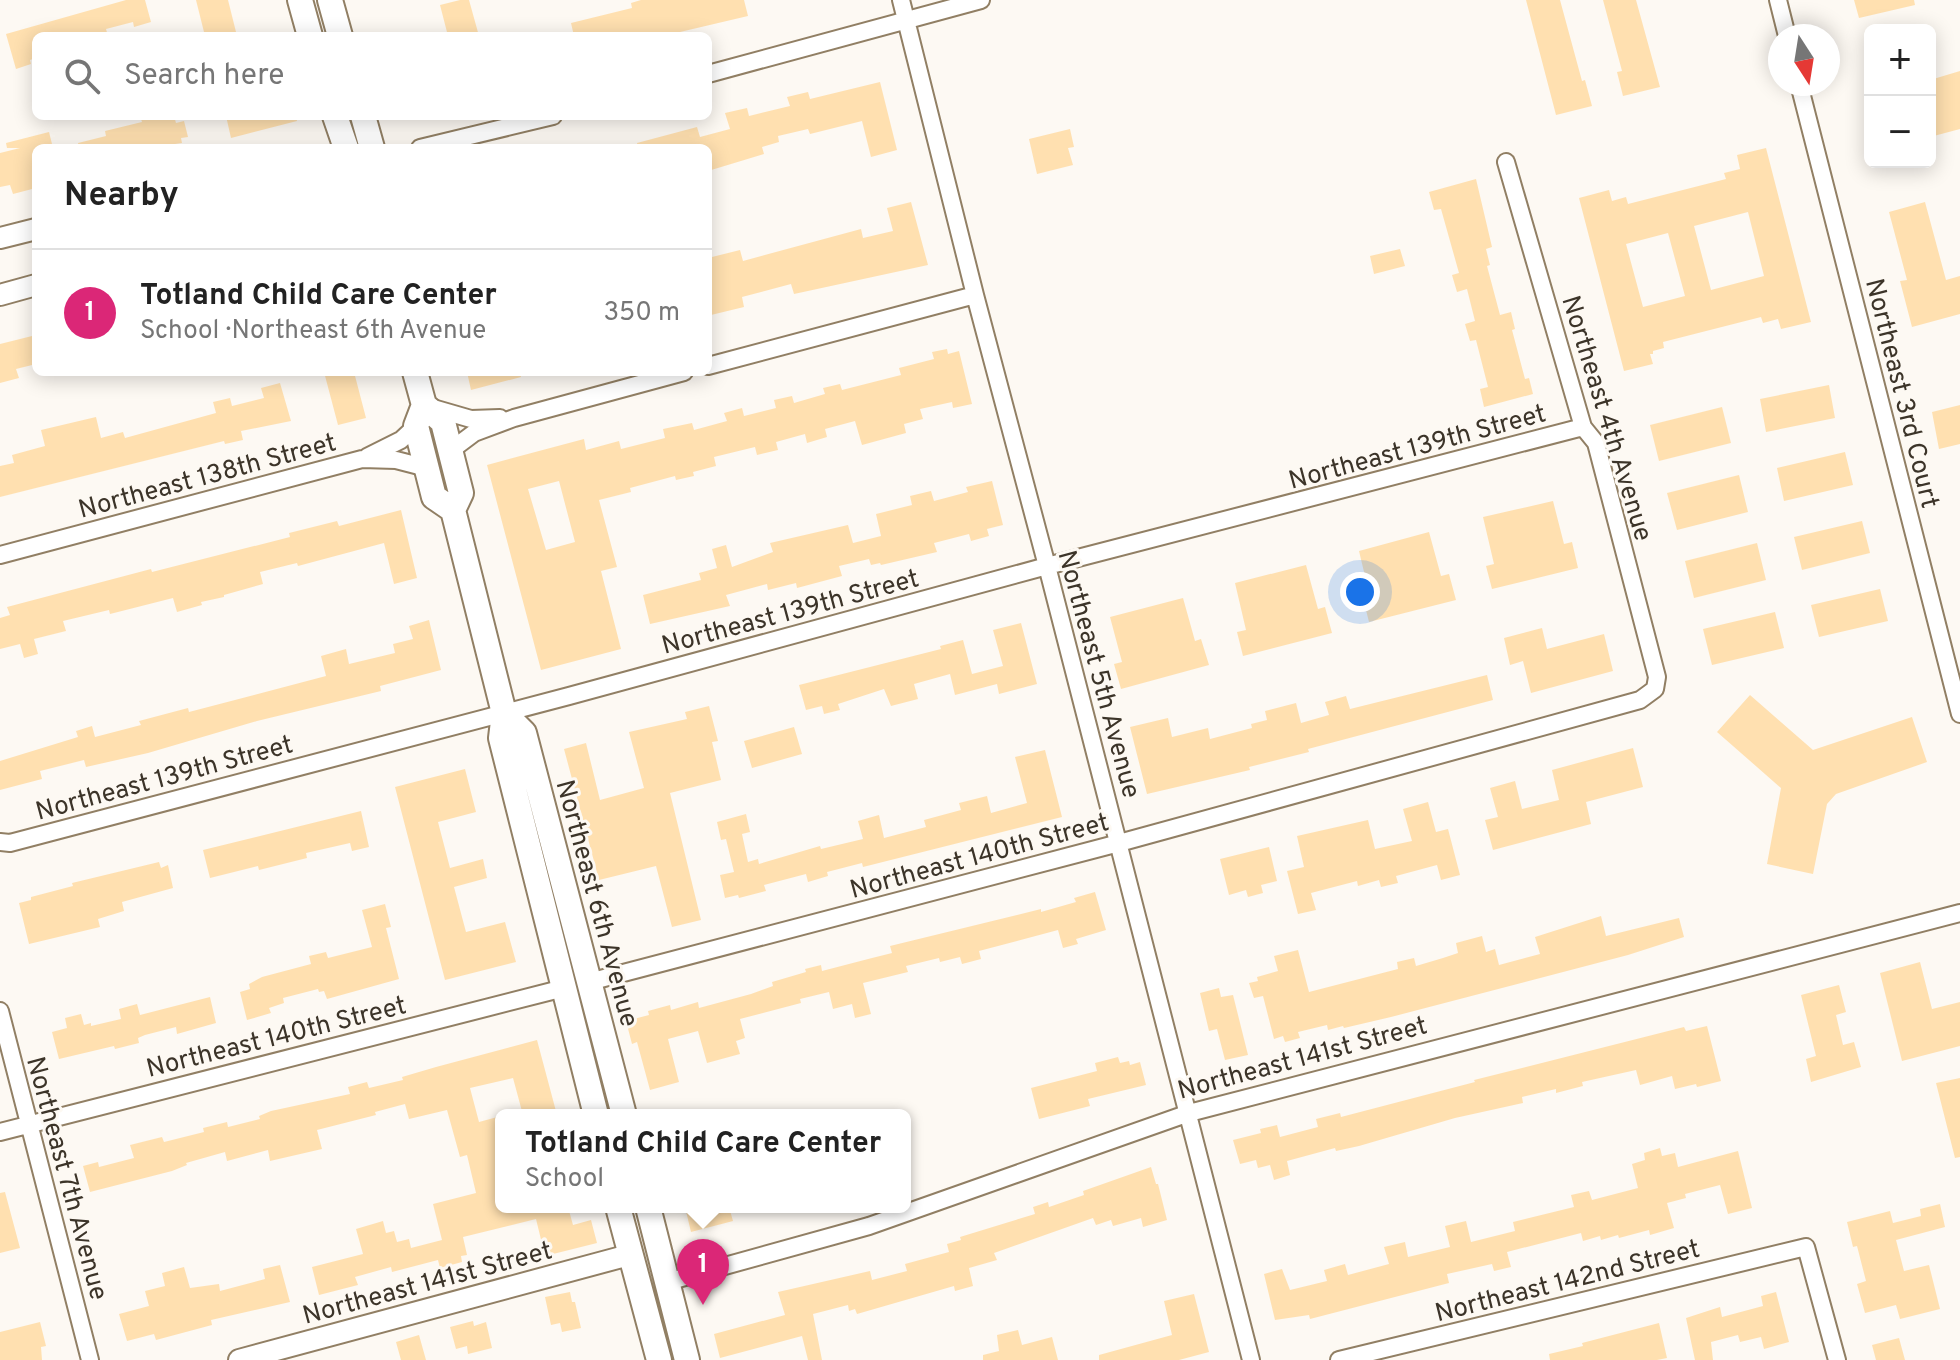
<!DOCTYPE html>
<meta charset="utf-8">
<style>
body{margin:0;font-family:Overpass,sans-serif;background:#f6f6f6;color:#222}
.controls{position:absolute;right:24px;top:24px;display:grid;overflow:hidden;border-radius:12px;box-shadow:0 4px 20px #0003}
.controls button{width:72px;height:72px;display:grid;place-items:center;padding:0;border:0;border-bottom:2px solid #e0e0e0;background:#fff;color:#222;font:40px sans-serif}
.compass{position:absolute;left:1768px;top:24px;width:72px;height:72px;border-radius:50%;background:#fff;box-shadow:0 4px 20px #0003;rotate:168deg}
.you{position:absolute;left:1360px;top:592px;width:28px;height:28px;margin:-20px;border:6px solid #fff;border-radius:50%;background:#1a73e8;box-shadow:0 0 0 12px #1a73e833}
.badge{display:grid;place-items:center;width:52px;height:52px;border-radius:50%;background:#db2777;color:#fff;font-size:26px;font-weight:700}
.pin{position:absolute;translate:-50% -66px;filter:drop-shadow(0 2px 4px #0008)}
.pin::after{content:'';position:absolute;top:42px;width:28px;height:24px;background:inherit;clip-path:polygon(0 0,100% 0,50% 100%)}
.popup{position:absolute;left:495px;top:1109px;width:416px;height:104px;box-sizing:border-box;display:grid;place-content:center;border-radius:12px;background:#fff;filter:drop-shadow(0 2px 6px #0005);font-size:26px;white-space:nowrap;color:#767676}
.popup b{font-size:30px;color:#222}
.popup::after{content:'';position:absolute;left:50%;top:100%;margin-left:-16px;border:16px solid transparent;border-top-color:#fff}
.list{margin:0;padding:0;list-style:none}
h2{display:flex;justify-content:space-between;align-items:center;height:104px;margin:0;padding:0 32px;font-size:34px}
h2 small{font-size:26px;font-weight:400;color:#767676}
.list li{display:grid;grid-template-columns:52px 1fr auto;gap:24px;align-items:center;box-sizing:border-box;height:128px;padding:0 32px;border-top:2px solid #e0e0e0}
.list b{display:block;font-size:30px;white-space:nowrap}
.list p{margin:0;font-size:26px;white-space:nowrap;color:#767676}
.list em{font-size:26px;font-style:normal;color:#767676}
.icon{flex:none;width:44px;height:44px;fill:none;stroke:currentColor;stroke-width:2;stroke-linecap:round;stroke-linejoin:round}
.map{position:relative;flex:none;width:1960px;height:1360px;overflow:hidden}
.search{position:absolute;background:#fff;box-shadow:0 4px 20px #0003;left:32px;top:32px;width:680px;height:88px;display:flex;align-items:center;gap:20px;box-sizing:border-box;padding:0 28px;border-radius:12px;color:#767676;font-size:30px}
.panel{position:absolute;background:#fff;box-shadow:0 4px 20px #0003;left:32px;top:144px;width:680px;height:232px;border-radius:12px}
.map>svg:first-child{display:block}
.building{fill:#ffe0b0;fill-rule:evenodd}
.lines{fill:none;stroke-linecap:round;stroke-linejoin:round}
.minor-casing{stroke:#917f64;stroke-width:20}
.tertiary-casing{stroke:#917f64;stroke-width:24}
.secondary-casing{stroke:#917f64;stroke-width:28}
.minor{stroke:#fff;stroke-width:16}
.tertiary{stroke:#fff;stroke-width:20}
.secondary{stroke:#fff;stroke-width:24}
.labels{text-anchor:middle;stroke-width:6;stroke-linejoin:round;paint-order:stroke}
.street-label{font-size:26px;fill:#3c3429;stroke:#fdf9f3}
</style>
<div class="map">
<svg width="1960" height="1360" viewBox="0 0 1960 1360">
<rect width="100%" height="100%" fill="#fdf9f3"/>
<path class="building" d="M126,0H145L151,22L134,27L133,22L106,29L108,36H36V58L30,60L31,64L16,69L6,34Z
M196,0H228L237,36H205Z
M460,0H469L479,36H448L440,5Z
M641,0H744L748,16L663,36H574L571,23L632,8L631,3Z
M1526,0H1560L1582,81L1585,80L1592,106L1556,115Z
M1603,0H1636L1660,87L1623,96L1617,72L1622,71Z
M1854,0H1914L1915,5L1859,18Z
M1960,71V129L1930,137V80Z
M880,82L897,150L871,157L862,121L810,134L808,129L778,136L779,142L762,147L764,154L708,171V148H638L637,143L697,127L700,137L730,129L725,113L747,108L749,116L790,106L787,97L808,92L810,99Z
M154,116H174L176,123L184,121L188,137L181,138L182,143L175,144L176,148H79L78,143L106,136L105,131L142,122L141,119Z
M226,116H296L297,121L231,138Z
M1070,129L1074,147L1068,148L1073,165L1037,174L1029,139Z
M49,132L53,148H36V188L13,194L10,185L0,187V153L20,148H7L6,143Z
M1766,148L1811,322L1781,329L1778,319L1763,323L1761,317L1663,342L1664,348L1653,351V354H1650L1653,364L1624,371L1579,198L1609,190L1612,201L1626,197L1628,204L1726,179L1724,173L1740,169L1737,155ZM1748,212L1764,276L1711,290L1694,226ZM1668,233L1685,296L1643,307L1626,244Z
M1476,179L1492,247L1486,249L1490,265L1487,266L1500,315L1511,312L1515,329L1512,330L1525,379L1529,378L1533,394L1484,407L1480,389L1488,387L1476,340L1470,341L1465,324L1475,321L1467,289L1457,292L1452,275L1459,273L1441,209L1434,210L1429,192Z
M911,202L928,265L794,294L791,284L742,297L744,307L711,315L708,305V258L740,250L743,261L861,229L863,238L893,231L887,208Z
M1925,202L1946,280L1960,276V314L1912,327L1900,281L1907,280L1889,212Z
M1400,249L1405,266L1374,274L1370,256Z
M36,335V364L16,369L19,378L0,383V344Z
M947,349L948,354L959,351L972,404L953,408L952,402L920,409L923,419L904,424L906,433L862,445L855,421L825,429L827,437L807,443L805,434L776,442L778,450L757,455L755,447L714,457L716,466L693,472L694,476L676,480L675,476L630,488L631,492L599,500L617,567L601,571L621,649L541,670L487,465L584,439L586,450L619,441L621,449L665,438L663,429L692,423L694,430L727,421L724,413L742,408L744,416L776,408L774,400L792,396L794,403L825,394L823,388L840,384L842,390L901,375L899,368L934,359L932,352ZM559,481L575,542L546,550L528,489Z
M324,372H354L366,418L338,425Z
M467,372H520L521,377L471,390Z
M280,383L291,421L241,431L243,440L225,444L224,441L0,497V466L14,463L12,455L45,446L41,430L96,417L101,438L123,432L125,438L216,413L213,402L230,398L232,406L264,398L261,388Z
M1829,385L1835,418L1766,432L1760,399Z
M1960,405V444L1939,449L1932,412Z
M1722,407L1731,443L1659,461L1650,425Z
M1845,452L1853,485L1784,501L1777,468Z
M1739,475L1748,512L1677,530L1667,493Z
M992,481L1003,525L987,529L989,536L971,541L969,534L934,543L937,552L881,565L880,563L871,565L869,559L839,566L842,576L797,588L796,583L768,590L767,584L726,595L730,606L650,624L643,595L701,580L699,573L717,568L712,549L726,545L732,567L773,552L770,543L848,525L853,543L881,536L876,514L912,505L910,496L931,491L934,501L968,492L966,487Z
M1553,501L1564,544L1572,542L1578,568L1492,589L1486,566L1494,564L1483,517Z
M401,510L417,578L394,584L384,543L298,566L297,563L260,572L263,584L224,595V597L201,602L202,605L177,612L173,598L110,614L109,610L63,621L66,631L34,639L38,654L24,658L20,644L0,649V618L10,615L7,607L151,569L152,572L290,537L289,533L337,521L339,526Z
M1862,521L1870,553L1802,570L1794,537Z
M1429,532L1441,576L1449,574L1456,600L1369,622L1363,598L1370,597L1359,551Z
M1757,543L1766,580L1694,598L1685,561Z
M1306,565L1318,609L1325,607L1332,633L1243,656L1237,632L1246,630L1235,583Z
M1880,589L1888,621L1819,637L1811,605Z
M1183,598L1195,641L1201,639L1209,665L1121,689L1114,664L1122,662L1110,617Z
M1775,612L1784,648L1712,665L1703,629Z
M429,620L441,670L380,686L381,691L257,721L148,753L86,767L84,760L40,771L42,779L0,790V761L78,737L76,731L92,726L95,737L141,725L139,721L188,708L189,712L326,676L321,656L346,649L349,664L395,653L393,644L413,639L409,626Z
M1021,623L1037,684L999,694L997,684L955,695L950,674L914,684L918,699L891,706L884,689L838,704L840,710L824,714L822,706L806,710L799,685L941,649L940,646L963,640L972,674L1003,666L993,630Z
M1542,628L1547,649L1604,634L1613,671L1531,693L1523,661L1510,665L1504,638Z
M1487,675L1493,700L1308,749L1309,752L1249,767L1250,770L1147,794L1130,727L1168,718L1172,737L1208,728L1210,739L1252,728L1251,724L1267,720L1265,711L1296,703L1301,723L1329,715L1325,702L1346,696L1350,709Z
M1750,695L1813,750L1912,717L1927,762L1836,794L1827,804L1813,874L1767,864L1781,788L1717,732Z
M709,706L718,741L712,742L721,780L670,793L701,920L672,927L656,866L599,880L564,749L586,743L600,800L644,788L629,732L687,719L685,712Z
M794,727L802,754L752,768L744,741Z
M1633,748L1643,787L1586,802L1591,824L1493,850L1485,820L1498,817L1490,788L1515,781L1522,809L1559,800L1552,770Z
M1045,750L1062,817L863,867L862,863L827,872L828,876L808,882L806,874L764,885L766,891L739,898L738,895L725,898L720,875L734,872L726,839L721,840L717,822L746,814L750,832L742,834L748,862L758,859L759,864L820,846L821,849L863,839L858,821L879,815L884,838L926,827L924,820L961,810L959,803L987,796L991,813L1027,803L1015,757Z
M465,769L476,812L438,822L450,868L483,859L487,878L454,887L466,932L505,922L516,962L445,980L395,787Z
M1428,802L1436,832L1448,829L1460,875L1441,880L1437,865L1396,876L1398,883L1381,887L1379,880L1358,886L1357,881L1311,893L1316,910L1298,914L1287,871L1304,867L1297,836L1368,820L1375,849L1412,841L1403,809Z
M361,811L369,847L352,851L350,843L306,853L307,858L259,870L258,866L210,878L203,850Z
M1269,847L1277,881L1261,885L1263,893L1248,897L1246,890L1229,895L1220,859Z
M159,862L161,868L168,865L173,888L122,902L124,911L98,919L100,927L29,944L19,903L31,900V897L73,886L72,883Z
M1095,892L1106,930L1076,939L1078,944L1063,948L1058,930L979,951L981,959L962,964L960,957L940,962L939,958L906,966L908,972L863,983L871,1014L855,1018L852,1004L833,1009L829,992L800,999L801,1003L740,1019L745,1038L736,1041L740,1054L707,1063L698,1031L668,1039L679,1082L650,1090L637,1042L632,1044L626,1021L649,1015L648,1011L670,1005L671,1010L698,1002L699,1008L751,994L773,986L772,982L806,972L805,969L821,965L822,971L872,958L892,953L890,946L1041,909V912L1076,902L1074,898Z
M385,904L391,927L386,928L399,979L327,999L324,991L319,992L318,989L283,998L284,1003L269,1008L271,1013L247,1020L240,992L250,989L249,984L262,977L311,964L309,956L326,952L328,958L372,947L362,910Z
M1601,916L1606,936L1679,918L1684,937L1628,955L1391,1017L1344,1028L1343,1026L1328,1030L1327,1025L1298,1032L1300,1038L1285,1042L1283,1036L1274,1039L1263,996L1254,998L1249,983L1258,981L1257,977L1278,971L1274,956L1298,950L1309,992L1398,969L1397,962L1414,958L1416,966L1443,958L1458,953L1456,943L1482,936L1486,952L1495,949L1499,965L1540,954L1535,937Z
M1920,962L1932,1009L1960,1002V1046L1902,1061L1880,973Z
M1839,985L1846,1012L1836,1015L1843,1045L1854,1042L1861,1067L1811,1082L1806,1059L1816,1056L1801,995Z
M1219,988L1221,997L1233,995L1248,1055L1225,1060L1217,1029L1209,1031L1200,993Z
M210,997L216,1023L177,1034L176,1027L145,1035L138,1038L139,1043L115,1049L114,1046L59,1059L52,1032L67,1028L65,1018L81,1014L84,1025L91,1023V1026L121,1019L119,1009L137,1004L140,1015Z
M1707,1026L1721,1081L1697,1087L1696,1084L1675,1089L1672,1076L1640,1085L1636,1070L1582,1082L1583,1086L1556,1093V1089L1522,1097L1523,1103L1455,1118L1359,1146L1336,1151L1335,1148L1287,1161L1290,1175L1274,1180L1270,1165L1258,1168L1256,1160L1240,1164L1233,1140L1261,1133L1260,1129L1277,1125L1280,1137L1318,1127L1316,1119L1340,1113L1341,1117L1475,1082L1474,1080L1684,1027L1686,1031Z
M537,1040L557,1115H523L513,1078L470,1088L479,1122L501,1116V1179L498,1180L501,1207H568L573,1225L591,1220L597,1243L545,1256L536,1219L463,1237L467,1255L461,1256L462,1262L440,1268L438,1260L392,1272L391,1267L355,1277L358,1285L319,1295L312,1267L363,1254L356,1229L383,1221L386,1233L394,1231L397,1242L409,1239L411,1248L442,1240L433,1204L476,1193L467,1155L460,1157L447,1110L409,1119L405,1104L375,1112L376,1115L317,1130L322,1149L270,1161L268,1150L227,1161L225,1152L186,1163L187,1165L172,1171L90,1192L83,1166L98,1162L99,1167L134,1158L130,1145L162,1137L164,1142L204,1132L203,1128L227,1122L228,1127L260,1119L259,1116L271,1111L350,1094L348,1087L367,1082L369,1088L403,1080L402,1077L436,1067Z
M1118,1057L1120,1063L1129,1061L1130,1065L1140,1062L1146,1085L1088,1099L1090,1106L1039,1119L1031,1088L1097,1071L1095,1063Z
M1960,1078V1157L1955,1158L1936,1083Z
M1660,1148L1662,1156L1675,1153L1678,1167L1738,1151L1752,1208L1728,1214L1720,1185L1685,1194L1686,1198L1667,1203L1674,1228L1650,1235L1649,1230L1619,1238L1618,1235L1601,1240L1600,1236L1583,1241L1581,1233L1507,1252L1511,1267L1494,1271L1492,1264L1447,1274L1449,1283L1310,1319L1309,1315L1275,1320L1264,1274L1282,1269L1290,1290L1327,1281L1324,1270L1345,1264L1348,1275L1389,1264L1384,1247L1405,1242L1408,1257L1450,1247L1445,1226L1466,1221L1471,1242L1515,1231L1513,1222L1574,1207L1571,1195L1589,1191L1592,1200L1638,1188L1632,1164L1645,1160L1644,1153Z
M1151,1167L1156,1184H1158L1167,1220L1143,1227L1141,1218L1113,1226L1111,1220L1096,1225L1093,1218L994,1253L997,1260L969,1268L973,1286L955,1291L954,1286L857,1314L855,1309L849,1311L848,1305L813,1314L822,1360H808L802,1336L720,1358L714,1334L785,1315L778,1292L870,1271L872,1280L907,1271L905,1264L949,1252L947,1244L961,1240L960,1237L1035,1214L1033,1207L1048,1202L1049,1207L1084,1195L1083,1191Z
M5,1192L20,1248L0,1253V1193Z
M1940,1204L1945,1227L1896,1240L1904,1271L1929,1265L1940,1309L1900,1319L1896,1305L1865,1313L1857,1284L1866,1281L1857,1246L1853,1247L1847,1222L1890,1211L1893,1223L1921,1216L1920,1209Z
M685,1207H729L733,1221L691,1232Z
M280,1265L290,1302L211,1320L212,1325L156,1340L154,1334L127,1341L119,1314L149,1306L145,1291L165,1286L162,1273L184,1267L190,1288L219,1284L220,1291L265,1279L263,1269Z
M570,1292L572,1302H575L581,1328L562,1332L560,1323L551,1325L545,1297Z
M1776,1292L1789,1342L1764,1349L1761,1337L1740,1342L1738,1335L1711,1342L1713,1360H1695L1686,1318L1720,1307L1722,1317L1763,1306L1761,1296Z
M1194,1294L1209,1352L1179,1360H1099V1355L1172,1335L1164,1301Z
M473,1321L474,1326L486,1322L492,1348L468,1354L467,1346L456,1349L450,1327Z
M40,1322L46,1346L41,1347L42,1360H0V1332Z
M1659,1323L1667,1358L1657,1360H1550L1549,1354L1583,1346L1582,1343Z
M1018,1330L1022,1345L1052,1337L1058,1360H983V1355L999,1351L997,1335Z
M419,1335L426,1360H401L396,1342Z
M1899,1338L1905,1360H1876L1872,1345Z"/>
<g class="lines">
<defs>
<path id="minor" d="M901,0L975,295L1047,566L1251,1360
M1778,0L1787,36
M708,74L981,0
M1799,84L1960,714
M420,148L553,116
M708,366L975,295
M433,408L471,419L500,418
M450,451L474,433L514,418L684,372
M367,457L401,440L416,426
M0,555L362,459L396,460L427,468
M0,842L10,843L569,696L1047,566L1583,427
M589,982L1119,843L1640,700L1655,689L1657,677L1596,443L1583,427L1506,162
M0,1011L90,1360
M0,1132L564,988
M667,1282L869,1226L1189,1113L1960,913
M1339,1360L1806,1247L1837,1360"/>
<path id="tertiary" d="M0,238L36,229
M0,295L36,285
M239,1360L629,1255"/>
<path id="secondary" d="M300,0L310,36
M330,0L340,36
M335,116L346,148
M363,116L372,148
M415,372L424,405L416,426L434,497L453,510
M424,405L443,422L461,493L453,510L504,713L501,738L596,1115
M504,713L524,733L624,1115
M618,1207L659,1360
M648,1207L687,1360"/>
</defs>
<use href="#minor" class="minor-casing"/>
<use href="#tertiary" class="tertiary-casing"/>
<use href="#secondary" class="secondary-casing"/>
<use href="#minor" class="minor"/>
<use href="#tertiary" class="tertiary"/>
<use href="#secondary" class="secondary"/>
</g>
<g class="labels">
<g class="street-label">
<text transform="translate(1903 393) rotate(76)" y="9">Northeast 3rd Court</text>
<text transform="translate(1608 418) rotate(73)" y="9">Northeast 4th Avenue</text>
<text transform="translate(1417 446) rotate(-15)" y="9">Northeast 139th Street</text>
<text transform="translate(207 475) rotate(-15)" y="9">Northeast 138th Street</text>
<text transform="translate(790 611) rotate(-15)" y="9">Northeast 139th Street</text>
<text transform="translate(1100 674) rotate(75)" y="9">Northeast 5th Avenue</text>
<text transform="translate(164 777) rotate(-15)" y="9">Northeast 139th Street</text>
<text transform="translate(979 855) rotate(-15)" y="9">Northeast 140th Street</text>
<text transform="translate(598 903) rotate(75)" y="9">Northeast 6th Avenue</text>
<text transform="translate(276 1036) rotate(-14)" y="9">Northeast 140th Street</text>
<text transform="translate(1302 1057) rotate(-15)" y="9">Northeast 141st Street</text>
<text transform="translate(68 1178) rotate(75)" y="9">Northeast 7th Avenue</text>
<text transform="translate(1567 1280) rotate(-14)" y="9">Northeast 142nd Street</text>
<text transform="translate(427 1282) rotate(-15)" y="9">Northeast 141st Street</text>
</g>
</g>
</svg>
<div class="controls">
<button>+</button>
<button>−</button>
</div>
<svg class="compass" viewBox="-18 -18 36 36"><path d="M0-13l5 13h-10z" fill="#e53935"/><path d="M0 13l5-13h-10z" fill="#767676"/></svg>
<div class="you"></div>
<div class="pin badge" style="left:703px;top:1305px">1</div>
<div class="popup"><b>Totland Child Care Center</b>School</div>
<div class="search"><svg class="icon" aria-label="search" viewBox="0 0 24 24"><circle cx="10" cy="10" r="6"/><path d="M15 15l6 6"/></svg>Search here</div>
<section class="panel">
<h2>Nearby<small></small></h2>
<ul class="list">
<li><span class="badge">1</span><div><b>Totland Child Care Center</b><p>School · Northeast 6th Avenue</p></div><em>350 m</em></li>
</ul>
</section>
</div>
